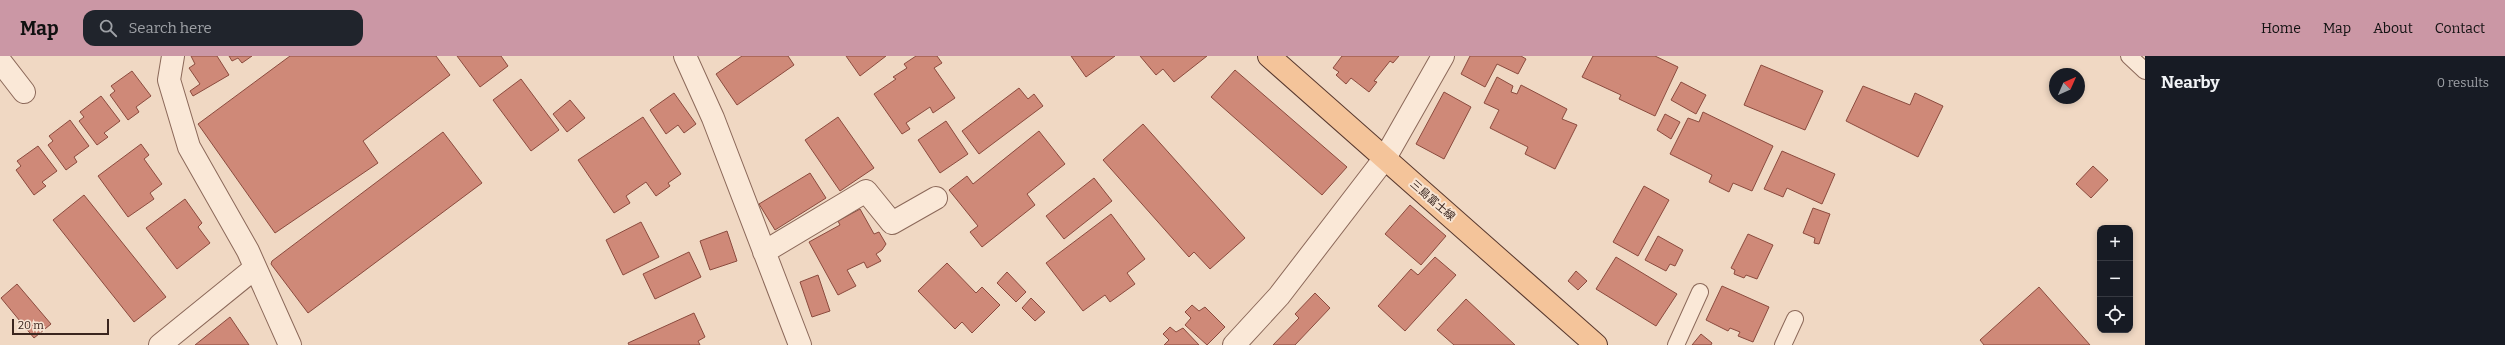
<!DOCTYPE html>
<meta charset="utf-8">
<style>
body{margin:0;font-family:Bitter,"Noto Sans JP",serif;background:#20242c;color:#f1f3f6}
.controls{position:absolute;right:12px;bottom:12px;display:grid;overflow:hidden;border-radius:8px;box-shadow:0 2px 6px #0003}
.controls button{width:36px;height:36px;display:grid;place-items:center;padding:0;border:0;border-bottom:1px solid #363941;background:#171b24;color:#f1f3f6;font:20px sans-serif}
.compass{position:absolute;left:2049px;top:12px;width:36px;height:36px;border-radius:50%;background:#171b24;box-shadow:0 2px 6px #0003;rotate:45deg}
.scale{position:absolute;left:12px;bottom:10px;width:97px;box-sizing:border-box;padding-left:4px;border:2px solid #3a251e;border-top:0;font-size:11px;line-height:14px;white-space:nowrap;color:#3a251e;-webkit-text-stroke:3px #f7e4d3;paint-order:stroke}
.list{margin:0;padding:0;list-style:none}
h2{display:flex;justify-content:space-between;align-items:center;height:52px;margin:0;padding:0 16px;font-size:17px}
h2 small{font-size:13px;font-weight:400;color:#9ea1a6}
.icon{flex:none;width:22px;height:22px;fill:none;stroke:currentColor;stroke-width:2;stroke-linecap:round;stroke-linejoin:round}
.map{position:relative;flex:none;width:2145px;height:289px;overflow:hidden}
header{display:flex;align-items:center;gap:24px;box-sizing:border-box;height:56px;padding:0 20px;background:#cb97a5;color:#111}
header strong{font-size:19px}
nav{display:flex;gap:22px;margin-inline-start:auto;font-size:14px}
.search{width:280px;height:36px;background:#20242c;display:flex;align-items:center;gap:10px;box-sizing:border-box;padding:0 14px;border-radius:12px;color:#9ea1a6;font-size:15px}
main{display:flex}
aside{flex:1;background:#171b24}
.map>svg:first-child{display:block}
.building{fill:#cf8978;stroke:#8b4b3e}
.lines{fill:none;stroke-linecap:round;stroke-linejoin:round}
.service-casing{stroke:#8b6859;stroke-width:18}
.minor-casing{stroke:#8b6859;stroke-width:24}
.primary-casing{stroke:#58382e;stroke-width:24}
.service{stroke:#fae8d7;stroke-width:16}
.minor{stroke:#fae8d7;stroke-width:22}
.primary{stroke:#f4c49a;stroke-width:22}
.labels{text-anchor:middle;stroke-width:4;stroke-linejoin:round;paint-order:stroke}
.street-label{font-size:11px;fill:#3a251e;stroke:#f7e4d3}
</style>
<header>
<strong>Map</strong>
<div class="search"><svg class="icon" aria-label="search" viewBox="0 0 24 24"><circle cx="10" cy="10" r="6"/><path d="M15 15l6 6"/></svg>Search here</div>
<nav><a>Home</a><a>Map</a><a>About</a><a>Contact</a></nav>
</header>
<main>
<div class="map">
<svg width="2145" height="289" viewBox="0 0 2145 289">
<rect width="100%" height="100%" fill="#f0d8c3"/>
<path class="building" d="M191,0H217L229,19L193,40L190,35L200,28L189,12L195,8Z
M229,0H252L242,7L238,2L232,5Z
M290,0H436L450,19L363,85L378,107L275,177L198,68Z
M457,0H501L508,10L480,31Z
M742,0H788L794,9L737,49L716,18Z
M846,0H886L860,20Z
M916,0H937L942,7L934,12L955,42L933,57L930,51L906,67L910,73L902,78L874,38L896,23L893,21L907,12L904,8Z
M1071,0H1115L1086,21Z
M1140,0H1207L1174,26L1163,13L1156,19Z
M1342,0H1399L1393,7L1390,5L1374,25L1377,26L1369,36L1351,22L1346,28L1336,19L1339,16L1333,12Z
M1470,0H1521L1526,3L1518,18L1497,8L1485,31L1461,18Z
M1593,0H1655L1678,11L1655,60L1619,43L1621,39L1582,21Z
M1761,9L1823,35L1805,74L1744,49Z
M1235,14L1347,111L1322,139L1211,41Z
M132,15L151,40L136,51L139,56L128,64L110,39L115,35L111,30Z
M1497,21L1513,30L1511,36L1517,38L1521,29L1567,53L1562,63L1577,69L1555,113L1525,98L1528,91L1490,72L1499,54L1484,47Z
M521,23L559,74L531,95L493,44Z
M1681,26L1706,39L1696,58L1671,44Z
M1863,30L1910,49L1915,37L1943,50L1918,101L1846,65Z
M1019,32L1028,43L1034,38L1043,50L979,98L962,75Z
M1444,36L1471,51L1444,103L1416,88Z
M674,37L696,68L684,77L678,69L666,78L650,54Z
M101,40L120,65L104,77L108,81L97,89L79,65L84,61L80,56Z
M570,44L585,62L567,76L553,58Z
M1703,56L1773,90L1752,135L1733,127L1729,136L1709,126L1712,119L1670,98L1688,62L1699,66Z
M1665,58L1680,66L1671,83L1657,74Z
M643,61L681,118L668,127L670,130L656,140L646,126L626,140L630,147L614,157L578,104Z
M838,61L874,112L840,135L805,84Z
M70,64L89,90L74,101L77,106L66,114L48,89L53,85L49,80Z
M946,65L968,98L940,117L918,84Z
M1143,68L1245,182L1210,213L1194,196L1189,201L1103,104Z
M1039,75L1065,108L1027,138L1035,149L982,191L970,176L978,170L949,134L967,120L973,128Z
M443,76L482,127L308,257L271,208L272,205Z
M141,88L149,99L144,103L162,128L150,137L154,143L128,161L98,120Z
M38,90L57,115L42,126L46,130L34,139L16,114L21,110L17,105Z
M1782,95L1835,118L1822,148L1787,132L1783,141L1764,133Z
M2093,110L2108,124L2091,142L2076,128Z
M810,117L826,142L775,174L759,148Z
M1094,122L1112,145L1064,183L1046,160Z
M1644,130L1669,144L1638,200L1613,186Z
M84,139L166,241L134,266L53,164Z
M185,143L202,167L198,171L210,187L177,213L146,172Z
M1410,149L1446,180L1421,209L1385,178Z
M1813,152L1830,158L1819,188L1814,187L1815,182L1803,177Z
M860,153L874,178L879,176L886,188L882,194L876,198L881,205L867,212L864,206L847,214L856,230L838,239L809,186L840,169L838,165Z
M1111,158L1145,203L1127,217L1135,228L1110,246L1105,239L1083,255L1046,207Z
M641,166L659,201L623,219L606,184Z
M727,175L737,205L710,214L700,185Z
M1748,178L1773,189L1757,223L1746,219L1744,222L1734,218L1735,214L1731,212Z
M1658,180L1683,194L1675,210L1670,208L1666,215L1645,204Z
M689,196L701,221L655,243L643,218Z
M1435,201L1456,219L1405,275L1378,250L1411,213L1418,219Z
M1616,201L1677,238L1656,270L1596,233Z
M947,207L976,237L982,231L1000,249L972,277L962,266L955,273L918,235Z
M1576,215L1587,225L1578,234L1568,225Z
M1007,216L1026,236L1016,246L997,227Z
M818,219L830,255L812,261L800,226Z
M17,228L51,268L34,282L1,242Z
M1722,230L1769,251L1753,286L1738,280L1740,276L1730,272L1728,275L1706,264Z
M2039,231L2090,289H1984L1980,284Z
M1315,237L1330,252L1295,289H1273L1299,262L1295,258Z
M1031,242L1045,256L1035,265L1022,252Z
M1466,243L1515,289H1454L1437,274Z
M1192,249L1199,255L1205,251L1225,271L1207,289L1185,269L1191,262L1185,256Z
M694,257L705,281L698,285L700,289H629L628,287Z
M230,261L249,289H195Z
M1170,271L1176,276L1183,272L1199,289H1164L1169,284L1163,278Z
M1701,278L1712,287L1711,289H1692Z"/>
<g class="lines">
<defs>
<path id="service" d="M2129,0L2145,15
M1676,289L1700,236
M1783,289L1795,263"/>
<path id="minor" d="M173,0L169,24L189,91L248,195L290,289
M685,0L713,62L800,289
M0,5L24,36
M764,196L866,135L892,167L936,142
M160,289L255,212
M1234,289L1279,240L1385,102L1443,0"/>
<path id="primary" d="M1269,0L1596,289"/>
</defs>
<use href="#service" class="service-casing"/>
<use href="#minor" class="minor-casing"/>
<use href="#primary" class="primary-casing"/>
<use href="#service" class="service"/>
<use href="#minor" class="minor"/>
<use href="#primary" class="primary"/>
</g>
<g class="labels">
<g class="street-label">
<text transform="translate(1433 144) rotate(41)" y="4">三島富士線</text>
</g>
</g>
</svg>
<div class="controls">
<button>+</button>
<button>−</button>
<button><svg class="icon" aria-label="locate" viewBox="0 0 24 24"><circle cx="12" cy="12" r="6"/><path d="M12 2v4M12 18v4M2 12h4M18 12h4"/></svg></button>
</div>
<svg class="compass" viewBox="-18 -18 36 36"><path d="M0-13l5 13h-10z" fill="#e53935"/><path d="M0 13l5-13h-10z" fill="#9ea1a6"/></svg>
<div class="scale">20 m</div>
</div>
<aside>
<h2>Nearby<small>0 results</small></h2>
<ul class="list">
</ul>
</aside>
</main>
